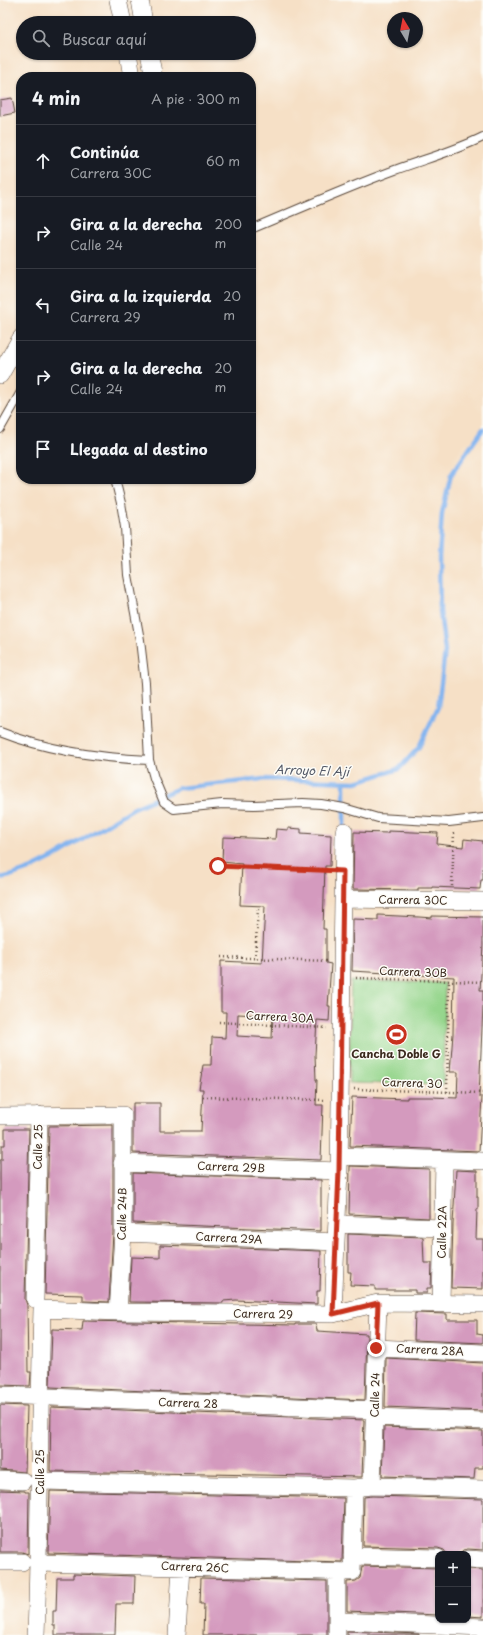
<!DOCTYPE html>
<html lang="es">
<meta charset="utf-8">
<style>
body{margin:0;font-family:"Playpen Sans",sans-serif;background:#20242c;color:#f1f3f6}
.controls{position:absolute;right:12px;bottom:12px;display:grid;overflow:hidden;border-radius:8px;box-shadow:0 1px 3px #0004}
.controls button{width:36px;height:36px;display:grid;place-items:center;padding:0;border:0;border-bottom:1px solid #363941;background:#171b24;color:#f1f3f6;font:20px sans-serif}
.compass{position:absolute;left:387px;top:12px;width:36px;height:36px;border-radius:50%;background:#171b24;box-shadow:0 1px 3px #0004;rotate:350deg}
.stop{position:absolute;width:12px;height:12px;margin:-9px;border:3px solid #c8321e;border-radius:50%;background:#fff}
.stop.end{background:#c8321e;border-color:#fff;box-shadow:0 1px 4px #0008}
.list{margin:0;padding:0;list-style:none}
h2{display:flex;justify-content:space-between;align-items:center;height:52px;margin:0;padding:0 16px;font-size:17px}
h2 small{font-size:13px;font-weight:400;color:#9ea1a6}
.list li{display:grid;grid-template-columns:26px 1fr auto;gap:12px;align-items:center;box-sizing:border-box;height:72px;padding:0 16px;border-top:1px solid #363941}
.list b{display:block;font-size:15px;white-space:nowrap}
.list p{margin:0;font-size:13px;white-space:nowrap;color:#9ea1a6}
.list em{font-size:13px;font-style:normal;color:#9ea1a6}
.icon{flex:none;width:22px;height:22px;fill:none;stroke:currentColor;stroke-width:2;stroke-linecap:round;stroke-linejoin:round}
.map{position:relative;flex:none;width:483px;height:1635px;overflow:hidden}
.search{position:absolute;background:#171b24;box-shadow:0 1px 3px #0004;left:16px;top:16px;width:240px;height:44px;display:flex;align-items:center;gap:10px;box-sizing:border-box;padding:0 14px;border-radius:22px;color:#9ea1a6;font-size:15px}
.panel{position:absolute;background:#171b24;box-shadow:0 1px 3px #0004;left:16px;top:72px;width:240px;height:412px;border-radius:16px}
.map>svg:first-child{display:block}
.park{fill:#96d68d;stroke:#688056}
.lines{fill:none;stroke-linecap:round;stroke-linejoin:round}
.stream{stroke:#83b4ef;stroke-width:4.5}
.building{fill:#d49abe;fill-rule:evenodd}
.service-casing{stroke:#574537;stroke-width:10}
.minor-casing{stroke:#574537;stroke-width:18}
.path{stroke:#574537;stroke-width:2.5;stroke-dasharray:1 3;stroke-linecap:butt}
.service{stroke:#fff;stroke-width:8}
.minor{stroke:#fff;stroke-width:17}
.route{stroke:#c8321e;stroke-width:5}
.labels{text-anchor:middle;stroke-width:3;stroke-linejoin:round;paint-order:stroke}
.street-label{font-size:11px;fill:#3b2a1e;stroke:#fdfcf7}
.poi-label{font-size:11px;font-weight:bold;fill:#3b2a1e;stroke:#fdfcf7}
.water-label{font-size:12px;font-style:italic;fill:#545a67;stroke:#fdfcf7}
</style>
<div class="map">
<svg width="483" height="1635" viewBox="0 0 483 1635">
<rect width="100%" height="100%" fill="#fdfcf7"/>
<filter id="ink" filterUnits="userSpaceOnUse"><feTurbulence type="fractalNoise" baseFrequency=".025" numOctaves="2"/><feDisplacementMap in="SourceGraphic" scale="8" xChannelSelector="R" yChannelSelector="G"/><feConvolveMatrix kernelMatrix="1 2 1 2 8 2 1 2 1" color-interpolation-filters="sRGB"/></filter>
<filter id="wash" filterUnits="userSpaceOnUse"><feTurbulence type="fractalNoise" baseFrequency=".012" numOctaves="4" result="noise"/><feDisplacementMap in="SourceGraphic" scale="16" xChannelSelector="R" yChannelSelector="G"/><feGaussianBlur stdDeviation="0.9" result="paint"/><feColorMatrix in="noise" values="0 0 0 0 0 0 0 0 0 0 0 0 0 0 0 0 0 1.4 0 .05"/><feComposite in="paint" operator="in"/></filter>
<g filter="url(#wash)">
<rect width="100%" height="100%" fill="#f6e0c6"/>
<path class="park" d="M351,981L445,983L443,1085L349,1083Z"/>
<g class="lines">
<path class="stream" d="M344,827V782
M0,878L10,876L32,868L54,857L132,809L179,788L263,779L356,782L399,769L419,747L438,707L445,651L440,611L439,557L442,513L451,475L483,429"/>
</g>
<g id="blocks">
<path class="building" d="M12,98L15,113L0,116V100Z
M288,828L301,829V833L331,835L330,866H325L323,929H326V963L331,964L328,1006H330L329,1021L317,1020L315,1055L316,1080H317L316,1105H323L321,1160L133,1153V1103H160V1131H201L203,1089H199L203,1065H211L212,1037L225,1038L226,1012H221V961L262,963L265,906L240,905L242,864L222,862L223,837L275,839L276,829L288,830ZM238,1014L273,1016L272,1038L237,1036Z
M388,831L438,833L437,844L463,847L464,839L483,841V880H481L480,889L432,887V888H418V890L353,889L354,832L388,833Z
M378,915L419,917L432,918V916L483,917V946L480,990H483V1006L479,1097H482L479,1151L350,1146L352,1097L407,1099V1097H432L457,1098L458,1072H450L453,1034L454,977L352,971L353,919L378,920Z
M113,1125V1233L109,1302L83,1301V1295L45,1294L49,1126Z
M5,1129H29L25,1299L27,1305L28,1372H31L30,1386L0,1385V1160H2V1145H5Z
M350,1166L429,1169V1218L349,1214Z
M456,1170L477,1171V1197H478V1209H477L476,1239H483V1289L451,1288L453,1224Z
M133,1173L321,1180V1231L133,1223Z
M348,1234L423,1237L424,1263H432L431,1288H427V1293H415V1290H375V1286L350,1285L351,1272H348Z
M160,1245L321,1251L320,1291H317V1304L236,1300L223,1301V1303L129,1302L131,1257L160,1258Z
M415,1313L447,1314V1320H477V1334L483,1335V1343L414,1340Z
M83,1321L295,1325V1324H316L317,1331L367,1334L365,1400L50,1387L52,1329L82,1330Z
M386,1358L483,1363V1411L385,1407Z
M0,1405L27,1406L25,1472L0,1470Z
M51,1407L364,1420L362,1477L50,1471Z
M384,1427L483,1431V1468H475L474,1479L382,1476Z
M0,1490L25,1491V1492H29L28,1554L22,1552H0Z
M50,1491L344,1498L342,1562L48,1553Z
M372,1496L483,1499V1550L468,1549L463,1550L459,1554H447L444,1550L438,1548L363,1546L364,1497Z
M362,1566L438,1568V1615L347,1611V1582L356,1581L360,1578Z
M468,1569L483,1570V1617L468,1616Z
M73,1574L135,1576L134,1604H116L115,1635H55V1625H53V1611H56L57,1578H73Z
M201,1578L327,1581V1635H203L204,1604H200Z
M347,1631L419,1634V1635H347Z"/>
</g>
</g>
<g filter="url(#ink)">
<use href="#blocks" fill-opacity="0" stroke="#574537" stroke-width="1"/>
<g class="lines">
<defs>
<path id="service" d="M251,229C299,209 346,188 395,170C425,159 455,151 483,137
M0,429L21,392
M115,479L121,503L125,527L128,575L140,640L145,683L149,760L154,778L164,802L174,809L222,804L254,805L303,803L321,804L344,808L378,818L449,822L483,818
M0,732C46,750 99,758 149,760"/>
<path id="minor" d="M118,0L123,23
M140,0L144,23
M128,53L132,77
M149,53L154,77
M0,375L21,338
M343,899L483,901
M0,1116L123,1115V1233L118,1312
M339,1156L483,1161
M122,1163L339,1171
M337,1224L442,1228
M123,1233L336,1242
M35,1299L39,1115
M441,1304L444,1160
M333,1314L339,1171L344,831
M376,1348L483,1353
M0,1395L375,1410
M375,1417L483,1421
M0,1480L23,1481
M40,1481L354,1488L372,1486L483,1489
M372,1486L378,1303
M352,1556L438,1558
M468,1559L483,1560
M0,1562H22
M39,1563L352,1572L354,1488
M338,1621L483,1627
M36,1635C40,1526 39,1418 42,1309L118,1312L333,1314L378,1303L483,1304
M177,1635L181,1567
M337,1635V1572"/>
</defs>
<use href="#service" class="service-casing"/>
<use href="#minor" class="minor-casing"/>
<path class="path" d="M218,866L330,870
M452,886L454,832
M221,957L328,961
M255,958L258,909
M356,978L483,982
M219,1022L327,1028
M354,1089L483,1093
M447,1092L449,981
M203,1097L325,1100"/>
<use href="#service" class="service"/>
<use href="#minor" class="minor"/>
</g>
</g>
<g class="lines" filter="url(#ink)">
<path class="route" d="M218,866L343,871L339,1171L333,1314L378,1303L376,1348"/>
</g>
<defs>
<symbol id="stadium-disc" viewBox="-11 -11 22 22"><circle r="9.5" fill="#c8321e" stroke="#fdfcf7"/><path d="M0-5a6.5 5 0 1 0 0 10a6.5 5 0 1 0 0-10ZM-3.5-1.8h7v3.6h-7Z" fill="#fff"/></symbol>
</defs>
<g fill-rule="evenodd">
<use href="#stadium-disc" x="384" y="1022" width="25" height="25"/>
</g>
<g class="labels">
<g class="street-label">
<text transform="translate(413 900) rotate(1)" y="4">Carrera 30C</text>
<text transform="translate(413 972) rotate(2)" y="4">Carrera 30B</text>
<text transform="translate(280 1017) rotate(3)" y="4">Carrera 30A</text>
<text transform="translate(412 1083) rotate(2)" y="4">Carrera 30</text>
<text transform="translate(38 1147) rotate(-89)" y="4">Calle 25</text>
<text transform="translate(231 1167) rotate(2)" y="4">Carrera 29B</text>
<text transform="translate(122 1214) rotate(-89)" y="4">Calle 24B</text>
<text transform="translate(442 1232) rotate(-89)" y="4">Calle 22A</text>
<text transform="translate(229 1238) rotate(3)" y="4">Carrera 29A</text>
<text transform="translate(263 1314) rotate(1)" y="4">Carrera 29</text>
<text transform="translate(430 1350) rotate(3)" y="4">Carrera 28A</text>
<text transform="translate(375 1395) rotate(-89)" y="4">Calle 24</text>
<text transform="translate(188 1403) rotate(2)" y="4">Carrera 28</text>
<text transform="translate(40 1472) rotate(-90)" y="4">Calle 25</text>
<text transform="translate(195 1567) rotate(2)" y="4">Carrera 26C</text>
</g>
<g class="poi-label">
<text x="396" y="1058">Cancha Doble G</text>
</g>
<g class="water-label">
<text transform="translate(312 771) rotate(2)" y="4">Arroyo El Ají</text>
</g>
</g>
</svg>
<div class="controls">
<button>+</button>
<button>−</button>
</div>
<svg class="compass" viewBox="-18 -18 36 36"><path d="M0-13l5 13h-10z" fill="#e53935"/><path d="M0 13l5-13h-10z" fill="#9ea1a6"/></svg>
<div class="stop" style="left:218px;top:866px"></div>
<div class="stop end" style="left:376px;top:1348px"></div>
<div class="search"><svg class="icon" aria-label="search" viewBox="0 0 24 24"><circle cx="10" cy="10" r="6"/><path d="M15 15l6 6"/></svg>Buscar aquí</div>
<section class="panel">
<h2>4 min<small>A pie · 300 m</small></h2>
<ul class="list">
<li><svg class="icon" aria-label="ahead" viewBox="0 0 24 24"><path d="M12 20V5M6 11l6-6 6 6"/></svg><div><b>Continúa</b><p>Carrera 30C</p></div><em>60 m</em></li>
<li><svg class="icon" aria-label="right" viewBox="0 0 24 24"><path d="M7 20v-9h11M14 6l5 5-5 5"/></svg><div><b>Gira a la derecha</b><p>Calle 24</p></div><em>200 m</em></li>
<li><svg class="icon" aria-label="left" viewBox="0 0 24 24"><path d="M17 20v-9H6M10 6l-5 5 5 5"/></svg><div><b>Gira a la izquierda</b><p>Carrera 29</p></div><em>20 m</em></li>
<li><svg class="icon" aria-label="right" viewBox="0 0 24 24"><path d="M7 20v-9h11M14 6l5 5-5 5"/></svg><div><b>Gira a la derecha</b><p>Calle 24</p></div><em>20 m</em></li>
<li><svg class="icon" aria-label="arrive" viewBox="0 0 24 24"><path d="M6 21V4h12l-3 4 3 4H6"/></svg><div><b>Llegada al destino</b></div></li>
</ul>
</section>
</div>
